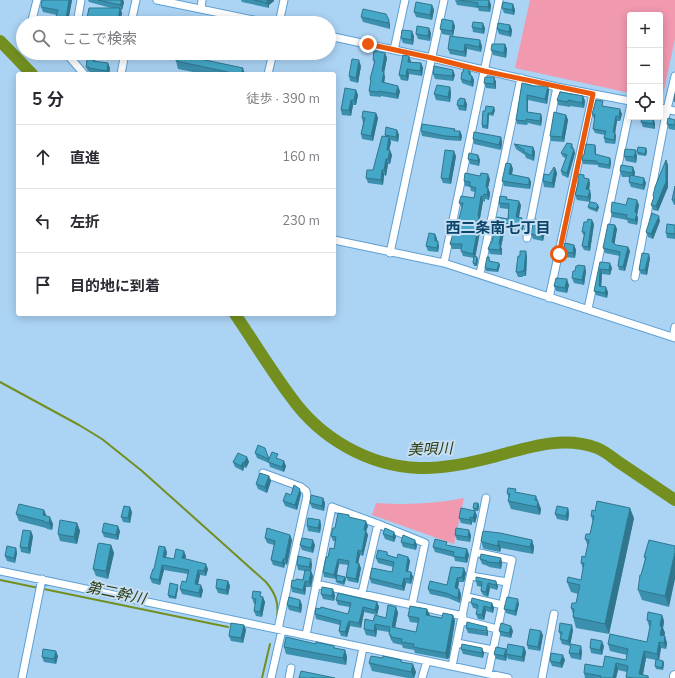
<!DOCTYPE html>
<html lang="ja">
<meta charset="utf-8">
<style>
body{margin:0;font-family:"Nunito Sans","Noto Sans JP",sans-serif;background:#f7f7f7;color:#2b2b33}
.controls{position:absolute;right:12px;top:12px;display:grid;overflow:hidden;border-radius:4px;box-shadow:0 2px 10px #0003}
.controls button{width:36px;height:36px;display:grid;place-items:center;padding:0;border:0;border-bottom:1px solid #e1e1e2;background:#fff;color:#2b2b33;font:20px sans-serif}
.stop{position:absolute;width:12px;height:12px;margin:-9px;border:3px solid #ea580c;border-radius:50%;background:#fff}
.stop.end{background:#ea580c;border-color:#fff;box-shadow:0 1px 4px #0008}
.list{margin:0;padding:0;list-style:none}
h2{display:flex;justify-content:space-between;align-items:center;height:52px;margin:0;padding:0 16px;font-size:17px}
h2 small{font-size:13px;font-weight:400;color:#7c7c81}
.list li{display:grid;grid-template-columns:26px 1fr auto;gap:12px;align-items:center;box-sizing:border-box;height:64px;padding:0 16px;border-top:1px solid #e1e1e2}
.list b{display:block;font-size:15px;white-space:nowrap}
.list em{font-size:13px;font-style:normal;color:#7c7c81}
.icon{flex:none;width:22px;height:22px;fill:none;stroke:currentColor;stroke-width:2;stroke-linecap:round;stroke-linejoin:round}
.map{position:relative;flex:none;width:675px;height:678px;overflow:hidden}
.search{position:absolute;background:#fff;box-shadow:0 2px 10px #0003;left:16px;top:16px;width:320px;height:44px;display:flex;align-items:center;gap:10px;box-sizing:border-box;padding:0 14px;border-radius:22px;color:#7c7c81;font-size:15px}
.panel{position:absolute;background:#fff;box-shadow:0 2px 10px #0003;left:16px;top:72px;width:320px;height:244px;border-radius:4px}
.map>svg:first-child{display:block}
.green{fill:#f199af}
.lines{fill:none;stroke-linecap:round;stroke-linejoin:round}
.stream{stroke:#728f20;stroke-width:2}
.river{stroke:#728f20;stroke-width:12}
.minor-casing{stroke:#5da0d4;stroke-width:9}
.highway-casing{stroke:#5da0d4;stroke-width:12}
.minor{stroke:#fff;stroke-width:7}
.highway{stroke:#fff;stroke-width:10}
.wall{fill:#3b90ad}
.shaded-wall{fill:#30768d}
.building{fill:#45a8c9;stroke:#30768d}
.route{stroke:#ea580c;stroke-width:5}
.labels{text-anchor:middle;stroke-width:4;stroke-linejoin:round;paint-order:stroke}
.neighbourhood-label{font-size:15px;font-weight:bold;fill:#0d4469;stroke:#c4def4}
.water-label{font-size:15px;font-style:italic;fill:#2f3c10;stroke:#c4def4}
</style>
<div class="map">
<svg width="675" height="678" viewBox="0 0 675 678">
<rect width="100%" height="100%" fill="#abd3f4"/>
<path class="green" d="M530,0H675V39L662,99H660V15H630V93L515,68Z
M464,498L454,544L372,515L376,503C406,505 434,504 464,498Z"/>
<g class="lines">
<path class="stream" d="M0,382L79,425L102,439L142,471L266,582C275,593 279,602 277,616
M0,580L228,627
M262,678L270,644"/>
<path class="river" d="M0,41L32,74
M235,314C254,342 271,370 291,397C320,438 368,466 419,468C444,469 470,463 493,457C527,448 562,435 597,448C605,451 613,458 620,463C638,475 657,488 675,500"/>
<defs>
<path id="minor" d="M157,0L268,23
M201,9L202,0
M36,23L32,20L37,0
M77,23L81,0
M131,23L136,0
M279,23L284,0
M329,36L432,58L557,87L630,101
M394,50L405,0
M66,53L84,74
M121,74L125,53
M268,74L273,53
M660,108L675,111
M527,238L557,87
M334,240L444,263L675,338
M390,253L444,0
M444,263L499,0
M480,274L521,78
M635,277L667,109L675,76
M549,298L593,94
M588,309L630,108
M673,337L675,327
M263,473L301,487L306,491L307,496L278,629
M475,552L512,560L488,674
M0,571L508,678
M471,576L507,582
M316,584L463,616
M362,593L378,524L425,543L412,605
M467,597L503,605
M462,620L497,629
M306,635L332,507L378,524
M457,643L493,650
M452,666L486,498
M357,677L363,648
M22,678L42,579
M271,678L282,630
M289,678L291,668
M422,678L427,661
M542,678L554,614"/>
<path id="highway" d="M675,678V676"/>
</defs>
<use href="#minor" class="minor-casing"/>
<use href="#highway" class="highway-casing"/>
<use href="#minor" class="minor"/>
<use href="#highway" class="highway"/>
</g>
<path class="wall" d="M42,0H72L68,19L57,15L43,12L41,7Z
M88,0H123L124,2L122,10H121L122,13L120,23H86L111,8L89,2Z
M241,0H274V1L269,5V8L242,2Z
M455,0H489L491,5L490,12L479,11L478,8L457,5Z
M513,4L515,10L514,15L504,13L502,8Z
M432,5L434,10L432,20L416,17L414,12Z
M386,14L390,25V29L363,22L361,17Z
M510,25L512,30L511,37L499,34L497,29Z
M455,26L453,36L442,34L440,29Z
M472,27L485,28L484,34L473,32Z
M431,33L430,41L418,39L416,34Z
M414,36L413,45L403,43L401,38Z
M450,36L482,46L481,52L467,49L466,57L450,54L448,49Z
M505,44L507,49L506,58L493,55L491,50Z
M78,53H111L110,58L96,55L95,61L110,68L109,74H97L90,73V72L88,71L86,67L88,58L79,56Z
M385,53L387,58L384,73L385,77L384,83L400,91L398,99L381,96V97L370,96L369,91L371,82L370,79L374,63L373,60Z
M176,61L245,74H203L178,69Z
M411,61V62L421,63L423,68L422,76L409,74L408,81L401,80L399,75Z
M361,66L358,83L350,81L349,76Z
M469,68L471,73V75L472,76L474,80L473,87L462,83L461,79L463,72Z
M433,74L455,75L453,81L435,79Z
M494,77L496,82V89L486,88L484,83Z
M522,83L549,90L547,104L528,100V112L541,114L542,119L541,126L528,123L527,125L517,124L516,120Z
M450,87L451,93L450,102L436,100L434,94Z
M356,90L358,95L356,105H353L351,116L342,115L341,110Z
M583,96L585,101L584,108L570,106V107L558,105L557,100Z
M467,104L466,111L459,110L457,105Z
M604,106L622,114L620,121H617L615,133L616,136L615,144L605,143L604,138L605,135L595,133L593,129L595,119H594L592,114Z
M495,110L493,116L489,115L488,129L482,128V125L483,111Z
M376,113L378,118L373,141L362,139L361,134L363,123L362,118Z
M566,115L568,120L564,142L551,141L550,136Z
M675,120V130L669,129L667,124Z
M641,122L655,123V129L643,127Z
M455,129V131H460L462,136L461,141L446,140L422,136L421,131Z
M397,130L399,135L398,142L390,140L391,142L389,150L392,155L390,164H388L386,176L384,175L383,185L368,183L366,178L373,170L385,137V135Z
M501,137L502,142L501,150L474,144L473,139Z
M514,144L533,147L535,152L534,161L526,158L525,155L516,149Z
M596,148V155L610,158L611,162L610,169L598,167V165L583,164L582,160L584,155Z
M646,148L647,151L646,156L638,155L637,152Z
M573,149L575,153L568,178L562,175L561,171L566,158L563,157L561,153Z
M478,155L480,160L479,166L470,164L468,159Z
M456,156L451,184L443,183L441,178Z
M624,156H637L636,163L626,161Z
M666,160L668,165V187L658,211L653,210L651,205L654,198L653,196Z
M511,164L513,169L512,175L529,178L531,182L530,189L504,186L502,181Z
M555,168L557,173L554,188L544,187L543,181L549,175Z
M620,171L635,172L634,176L646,183L644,190L631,187L629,182V177H622Z
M586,178L589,179L590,184L589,190L591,195L590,202L599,207L597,212L589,209L588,207L590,202L577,200L575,195Z
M490,179L488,188L490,193L489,200L485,199V202L483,201L480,218L481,221L480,230V232L475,256L478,259L477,266H474L473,263L474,258L463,256L461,251V249H452L450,244L458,223L462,208L459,203L474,198L475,192L471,191L470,187L465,186L464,181Z
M675,186V205H674L672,200Z
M507,199L521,205L519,217L522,218L524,223L523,231L505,228L501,247L502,249V255L490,254L488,249L492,242L497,217L508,219V209L500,208L499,203Z
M626,205H639L637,215L638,218L637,225L628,223L627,220L612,217L611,212Z
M544,221L546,227L543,241L533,239L531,234Z
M660,221L653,239L648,237L646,232Z
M594,224L590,251L584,250L582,246L584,236L582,232Z
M615,225L617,229L614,244L616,245L628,247L630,251L625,271L619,270L618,266L620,256L605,253L603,248Z
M675,225V239L667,238L666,233Z
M435,234L437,239V241L439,246L438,252L428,251L426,246Z
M574,245L576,250L575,258L565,257L563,252Z
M527,256L526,276H523V277H518L516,272Z
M489,257L490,262L500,265L498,272L486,271L485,268Z
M650,258L647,275L641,274L639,270Z
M600,262L612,268L610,275L602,274L601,286L608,292L607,298L596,295L594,291Z
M586,271L584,285L574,283L572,278Z
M569,285L567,293L556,291L554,286Z
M255,453L269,459H279L286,466L284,472L270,467L269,463L257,458Z
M247,457L249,462L246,468L244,467L243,471L235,467L233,462Z
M269,476L271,481L267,493L258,489L256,484Z
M517,492L537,501L541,509L540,515L511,509L508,501L509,499L507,493Z
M301,494L297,510L285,506L283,501L291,495Z
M323,498L325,503L324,511L312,508L310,503Z
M478,503L479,506L478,511H475L477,516L475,523L472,522V525L461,523L459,518L474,511L473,508Z
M568,508L569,513L568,521L557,519L555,514Z
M44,510L46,516L53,524L52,530L47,529L46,528L19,521L16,514Z
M132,512L130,523L123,522L121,517Z
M591,516L634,518L609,634L576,628L573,617V614L571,608L576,603L578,594L571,592L567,582L581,580L583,569L581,563L585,557L588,546L585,539L590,534L593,522Z
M350,517L368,526L366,531L368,535L363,556L360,555L358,563L361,568L358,583L348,581L346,577L349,565L339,564L337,575L345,577L346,579L344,585L337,583L336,581V579L324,577L323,572L328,557L334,549L335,541H333L331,536L335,528Z
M320,520L321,525L320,533L308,531L307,526Z
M77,523L80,531L77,544L60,541L58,534Z
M120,531L118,540L104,537L102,532Z
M394,532L396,537L394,542L385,539L383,534Z
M290,535L292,540L287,565L285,564L284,568L273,565L271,560L274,545L267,543L265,538Z
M455,535H471L470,542L457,540Z
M33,536L30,554L21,552L20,547Z
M532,540L534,547L533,554L501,548L500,552L485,549L483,548L481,541Z
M649,540L669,607L642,600L638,590L645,559L644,557Z
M401,542L417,545L416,550L403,547Z
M111,545L114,553L108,579L96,576L93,569Z
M300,545H315L313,553L302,550Z
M448,546L467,549L469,555L467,563L455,561L454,557L435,552L433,547Z
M16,548L17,553L15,563L7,561L5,556Z
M167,552L166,557L174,559L186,556L185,559L208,569L206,576L200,575L198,585L203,590L201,598L182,594L180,589L186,582L188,574L164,570L160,585L152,583L150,578Z
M387,552L388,555L397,558L408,557L410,561L408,572H411L413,577L411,584L406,583L404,591L371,583L370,578L392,572L393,567L378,563L376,558Z
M501,558L502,563L501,569L489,567L488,566L482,564L480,559Z
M312,564L311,571L313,576L311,587H306L305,595L292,592L291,587L295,581L303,580L305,571L298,570L297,565Z
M451,567L466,573L464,582H459L458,588L461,594L460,603L448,598L430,594L428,589L447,585Z
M476,577L498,586L497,590L490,588L488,597L483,595L481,591L482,587L477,586L476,581Z
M228,581L230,586L228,595L218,593L216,588Z
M178,588L176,599L169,598L168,595Z
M321,594L335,595L334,601L323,599Z
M262,596L265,602L262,617L256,616L254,611L255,604H254L252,598Z
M300,600L302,605L301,613L289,610L287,605Z
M336,600L377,602L379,607L377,615L364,612L361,628L350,626L347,637L341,636L339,631L340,625L316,619L315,614H348L350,607L338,605Z
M471,603H492L494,608L493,613L486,611L484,620L478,619L476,614L477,609L473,608Z
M519,604L516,616L506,613L504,609Z
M396,607L398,613L395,628L416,632L418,623L410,622L408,616L427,609L429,616L442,618L453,615L455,621L449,658L447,659L415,653L414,650L403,648L402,645L393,643L392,641L391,640L389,634V632L377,630L376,637L366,635L364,629L373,621L386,618Z
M662,615L664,621L663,628L665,633L664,636L667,643L666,649L661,648L659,660L663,661L664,663L663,670L656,669L655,666L656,660L646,658L643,675L648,676L649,678H626V677L627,672L618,670L616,678H585L584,673L603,667L626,660L627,655L610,651L608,644L647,642L650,627L649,626L647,620Z
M244,625L246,630L243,643L231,641L229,636Z
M466,628L488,632V636L468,633Z
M573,630L570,646L562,644L560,639L561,637L559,632Z
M499,631H513L511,638L501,636Z
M543,635L540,651L528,649L527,645Z
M316,644L334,646L335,648L345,650L347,657L346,665L286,654L284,647Z
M604,646L602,655L591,653L590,648Z
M524,647L526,652L524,662L508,659L507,656L506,661L496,659L494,654L507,652Z
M482,648L484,653L483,658L463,654L461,649Z
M582,651L581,660L571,658L569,653Z
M58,656L56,664L44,662L42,657Z
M383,658L401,660L402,662L416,672L414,678H408L372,671L369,663Z
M565,660L562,668L552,666L550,661Z"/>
<path class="shaded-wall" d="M69,0H72L68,23L66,19Z
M121,0H123L124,2L122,10L121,5Z
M267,0H274V1L269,5V8L267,3Z
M489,0L491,5L490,12L488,7Z
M513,4L515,10L514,15L512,10Z
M432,5L434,10L432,20L430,15Z
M120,8L122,13L120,23H118V21Z
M389,20L390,25V29L388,23Z
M453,21L455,26L453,36L452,31Z
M483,23L485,28L484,34L482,29Z
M510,25L512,30L511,37L509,32Z
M429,28L431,33L430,41L428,36Z
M412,31L414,36L413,45L411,40Z
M480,40L482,46L481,52L479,47Z
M465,44L467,49L466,57L464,52Z
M505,44L507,49L506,58L504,53Z
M94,53H96V55L94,66L93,61Z
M109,53H111L110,58Z
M385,53L387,58L384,73L385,77L383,88L382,82V71Z
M409,56L411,61L410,67L408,62Z
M359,60L361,66L358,83L356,78Z
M108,63L110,68L109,74H108L107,71Z
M421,63L423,68L422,76L420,71Z
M243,68L245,74H241Z
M407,69L409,74L408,81L406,76Z
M453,70L455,75L453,81L452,76Z
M472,76L474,80L473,87L471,82Z
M494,77L496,82V89L494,84Z
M398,86L400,91L398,99L396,94Z
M548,86L549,90L547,104L545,99Z
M450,87L451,93L450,102L448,97Z
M356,90L358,95L356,105L354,100Z
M527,95L528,100V117L527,112Z
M583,96L585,101L584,108L582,103Z
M465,99L467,104L466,111L464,106Z
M351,100L353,105L351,116L349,110Z
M494,107L495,110L493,116L492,113Z
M620,109L622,114L620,121L619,117Z
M376,113L378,118L373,141L371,136Z
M488,113L489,115L488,129L487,126Z
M541,114L542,119L541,126L540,121Z
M566,115L568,120L564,142L562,137Z
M616,116L617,121L615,133L616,136L615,144L614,140L613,132Z
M653,118L655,123V129L653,124Z
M397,130L399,135L398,142L396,137Z
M460,131L462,136L461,141L459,137Z
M389,137L391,142L388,155L387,150Z
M501,137L502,142L501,150L499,145Z
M572,144L573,148V151L574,149L575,153L568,178L567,173Z
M595,145L596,148V158L595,154Z
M533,147L535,152L534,161L532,156Z
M646,148L647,151L646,156L645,154Z
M390,150L392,155L390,164L388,159Z
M636,150L637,156L636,163L634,157Z
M454,151L456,156L451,184L449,179Z
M478,155L480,160L479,166L478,161Z
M610,158L611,162L610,169L609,165Z
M386,159L388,164L386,176L384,170Z
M666,160L668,165V187L658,211L656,206Z
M511,164L513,169L510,179L509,174Z
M633,167L635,172L634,178L632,173Z
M555,168L557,173L554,188L552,183Z
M382,170L384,175L383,185L381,180Z
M488,174L490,179L488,188L490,193L489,200L487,195L486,187Z
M529,178L531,182L530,189L529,185Z
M644,178L646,183L644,190L643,185Z
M589,179L590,184L588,194L586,189Z
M590,190L591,195L590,202L588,197Z
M481,196L483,201L480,218L481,221L480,230V232L475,259L473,254L477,227L478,216Z
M637,200L639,205L637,215L638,218L637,225L635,220V212Z
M519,201L521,205L518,222L516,217Z
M598,205L599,207L597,212L596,209Z
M659,216L660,221L653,239L651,234Z
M522,218L524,223L523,231L521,226Z
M592,220L594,224L590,251L588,247Z
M544,221L546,227L543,241L541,236Z
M503,223L505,228L501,247L502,249V255L500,250L499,244Z
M615,225L617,229L614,247L612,242Z
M435,234L437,239V245L435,241Z
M438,241L439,246L438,252L437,248Z
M574,245L576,250L575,258L573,253Z
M628,247L630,251L625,271L623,267Z
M526,251L527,256L526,276L524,271Z
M649,254L650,258L647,275L645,270Z
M477,257L478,259L477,266L476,264Z
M499,263L500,265L498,272L497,270Z
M610,263L612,268L610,275L609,270Z
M585,266L586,271L584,285L582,280Z
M600,269L602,274L601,291L599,286Z
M567,279L569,285L567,293L565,288Z
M606,287L608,292L607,298L605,293Z
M247,457L249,462L246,468L244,463Z
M284,461L286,466L284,472L282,467Z
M243,462L244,467L243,471L241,466Z
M269,476L271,481L267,493L265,487Z
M300,489L301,494L297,510L295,505Z
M536,496L541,509L540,515L535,500Z
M323,498L325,503L324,511L322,506Z
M478,503L479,506L478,511L477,509Z
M130,507L132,512L130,523L128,518Z
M568,508L569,513L568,521L566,516Z
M630,508L634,518L609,634L605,624Z
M44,510L47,517L43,515Z
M475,511L477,516L475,523L473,518Z
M50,517L53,524L52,530L49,523Z
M470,517L472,522V525L470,520Z
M320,520L321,525L320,533L318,528Z
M366,521L368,526L366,531L368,535L363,556L362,551L364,530Z
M77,523L80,531L77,544L74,537Z
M118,526L120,531L118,540L116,535Z
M469,530L471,535L470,542L468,537Z
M31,531L33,536L30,554L28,548Z
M394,532L396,537L394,542L393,537Z
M290,535L292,540L287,565L285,559Z
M313,540L315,545L313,553L311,548Z
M415,540L417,545L416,550L414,545Z
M532,540L534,547L533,554L530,547Z
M498,541L501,548L500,552L498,546Z
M111,545L114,553L108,579L106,571Z
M165,547L167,552L165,562L163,557Z
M16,548L17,553L15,563L14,558Z
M467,549L469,555L467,563L465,558Z
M358,550L360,555L357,568L356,563Z
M184,551L186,556L184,563L182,558Z
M675,552V579L669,607L665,596Z
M408,557L410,561L407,576L406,571Z
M501,558L502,563L501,569L499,563Z
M283,559L285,564L284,568L282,563Z
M311,559L312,564L311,572L309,567Z
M338,559L339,564L336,579L334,575Z
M359,563L361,568L358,583L356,579Z
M206,564L208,569L206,576L204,571Z
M162,565L164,570L160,585L159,580Z
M464,568L466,573L464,582L462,577Z
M198,570L200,575L197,589L195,584Z
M311,571L313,576L311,587L309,582Z
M411,572L413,577L411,584L410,579Z
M345,577L346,579L344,585L343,582Z
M404,578L406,583L404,591L402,586Z
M457,578L459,582L457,593L455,588Z
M228,581L230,586L228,595L226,590Z
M305,581L306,587L305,595L303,590Z
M496,581L498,586L497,590L496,585Z
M488,583L490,588L488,597L486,592Z
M178,585V588L176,599L175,597Z
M201,585L203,590L201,598L199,593Z
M333,589L335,595L334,601L332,596Z
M459,589L461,594L460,603L458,598Z
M263,597L265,602L262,617L260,612Z
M518,599L519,604L516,616L515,611Z
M300,600L302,605L301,613L299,608Z
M377,602L379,607L377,615L375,610Z
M492,603L494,608L493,613L491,608Z
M484,606L486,611L484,620L482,615Z
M363,607L364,612L361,628L359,623Z
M396,607L398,613L394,633L392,627Z
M427,609L430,615L428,621L426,615Z
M453,615L455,621L449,658L447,659L445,653Z
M662,615L664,621L663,628L665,633L663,642L660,635V626Z
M349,621L350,626L347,637L345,632Z
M375,624L377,630L376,637L374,631Z
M244,625L246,630L243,643L241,638Z
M572,625L573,630L570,646L568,641Z
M511,626L513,631L511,638L509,633Z
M487,627L488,632V636L486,631Z
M541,631L543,635L540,651L538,647Z
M665,636L667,643L666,649L664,643Z
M602,641L604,646L602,655L600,650Z
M659,642L661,648L659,660L657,654Z
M581,646L582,651L581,660L579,654Z
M524,647L526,652L524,662L522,657Z
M482,648L484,653L483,658L482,653Z
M506,649L508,654H506L507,656L506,661L504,656Z
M345,650L347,657L346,665L343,658Z
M56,651L58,656L56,664L54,659Z
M644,651L646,658L642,678L639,674Z
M563,655L565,660L562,668L560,663Z
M663,661L664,663L663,670L662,668Z
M616,663L618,670L616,678H613Z
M413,664L416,672L414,678L411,672Z"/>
<path class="building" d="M42,0H69L66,19L70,20L69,23H54L58,10L41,7Z
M98,0H121V5Z
M254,0H267V3Z
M459,0H489L488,7L477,6L478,3Z
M416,2L432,5L430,15L414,12Z
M503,2L513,4L512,10L502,8Z
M89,8H120L118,21H115V23H86Z
M363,9L386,14L389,20L388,23L361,17Z
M442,19L453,21L452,31L440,29Z
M473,22L483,23L482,29L472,27Z
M498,23L510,25L509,32L497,29Z
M417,26L429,28L428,36L416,34Z
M402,30L412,31L411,40L401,38Z
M450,36L480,40L479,47L465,44L464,52L448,49Z
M492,44H505L504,53L491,50Z
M374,51L385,53L382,71L384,72L382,82L398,86L396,94L379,91V92L369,91L371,80L370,79L375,61L373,60Z
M84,53H94L93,61L108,63L107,71L89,68V67H86L88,54Z
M177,54L243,68L241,74H237L176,61Z
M403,55L409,56L408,62L421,63L420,71L407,69L406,76L399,75Z
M352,59L359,60L356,78L349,76Z
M434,66L453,70L452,76L433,74Z
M464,68H469V74L472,76L471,82L461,79L462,72H463Z
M485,77H494V84L484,83Z
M522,83L534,86H548L545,99L527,95V112L541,114L540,121L526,119V121L516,120Z
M437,85L450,87L448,97L434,94Z
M345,88L356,90L354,100H351L349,110H341Z
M560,92L583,96L582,103L568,100V102L557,100Z
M675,94V102L674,101Z
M460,98L465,99L464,106L457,105L458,100H459Z
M596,100L603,101L602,106L620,109L619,117L616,116L613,132H615L614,140L604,138L606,131L593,129L595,115L592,114Z
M486,106L494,107L492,113H488L487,126L482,125L483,111H485Z
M363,111L376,113L371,136L361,134L365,118H362Z
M554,112L566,115L562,137L550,136Z
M642,117L653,118V124L641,122Z
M668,118L675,120V125L667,124Z
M422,124L455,129L454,131H460L459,137L445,136L421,131Z
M386,127L397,130L396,137L385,135Z
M474,132L501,137L499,145L473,139Z
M382,136L389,137L387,150H390L388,159H386L384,170H382L381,180L366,178L367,170H373Z
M567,143L572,144L571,148L574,149L567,173L561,171L567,155L561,153Z
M514,144L533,147L532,156L524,152V150Z
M586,144L595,145V154L610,158L609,165L597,163V161L582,160L583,155H584Z
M638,147L646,148L645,154L637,152Z
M625,149L636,150L634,157L624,156Z
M445,150L454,151L449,179L441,178Z
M469,153L478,155V161L468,159Z
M666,160V182L656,206L651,205L654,197L653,196L655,187Z
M506,163L511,164L509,174L529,178V185L502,181Z
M621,165L633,167L632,173L620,171Z
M554,167L555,168L552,183L543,181L544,174L549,175Z
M465,173L480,176L481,173L488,174L486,187L488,188L487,195L484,194L483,197L481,196L478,216H479L477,227H478L473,254L461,251L462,244H450L456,223H458L463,203H459L461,196L474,198L476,188L470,186V182L464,181Z
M578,174L584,175V178L589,179L586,189L590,190L588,197L575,195L578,184Z
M630,175L644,178L643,185L629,182Z
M675,186V200H672Z
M500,196L507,197L506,199L519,201L516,217L522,218L521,226L503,223L499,244H500V250L488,249L491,242H492L497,217L508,219L509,204L499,203Z
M628,198L637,200L635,212L637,213L635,220L626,218L627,215L611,212L612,202L626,205Z
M590,202L596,203L598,205L596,209L588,207Z
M652,213L659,216L651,234L646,232Z
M534,219L544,221L541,236L531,234Z
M588,219L592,220L588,247L582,246L585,232H582L584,222H587Z
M608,224L615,225L612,242L616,245L628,247L623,267L618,266L620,252L603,248Z
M667,224L675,225V234L666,233Z
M429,233L435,234V241H438L437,248L426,246Z
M565,243L574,245L573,253L563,252Z
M520,251H526L524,271H521V272H516L518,256H520Z
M642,253L649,254L645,270H639Z
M474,256L477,257L476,264L473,263Z
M487,257H489V261L499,263L497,270L485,268Z
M600,262L610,263L609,270L600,269L599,286L606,287L605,293L594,291Z
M578,265L585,266L582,280L572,278L573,271H575L576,266H578Z
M556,278L567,279L565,288L554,286Z
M258,445L265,448L269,459L272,452L278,454L276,458L284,461L282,467L268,462L269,459L255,453Z
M238,453L247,457L244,463L243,462L241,466L233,462Z
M260,473L269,476L265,487L256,484Z
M294,485L300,489L295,505L283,501L286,493L291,495Z
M508,488L516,489L515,492L536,496L535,500L538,501L537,507L508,501L510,494L507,493Z
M311,495L323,498L322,506L310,503Z
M597,501L630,508L605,624L573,617L574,609L571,608L572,603H576L580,585L567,582L568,577L581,580L584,563H581L582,556L585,557L589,540L585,539L586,534H590L594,516H591L592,510L595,511Z
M474,503H478L477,509L473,508Z
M19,504L44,510L43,515L50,517L49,523L44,522V521L16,514Z
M124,506L130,507L128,518L121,517Z
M557,506L568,508L566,516L555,514Z
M461,508L475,511L473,518L470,517V520L459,518Z
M338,513L349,515V517L366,521L364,530H366L362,551L358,550L356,563H359L356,579L346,577L349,561L338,559L334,575L323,572L326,557H328L330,548L334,549L336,537L331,536L333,528H335Z
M308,518L320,520L318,528L307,526Z
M60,520L77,523L74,537L58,534Z
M104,523L118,526L116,535L102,532Z
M267,528L290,535L285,559H283L282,563L271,560L275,541L265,538Z
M385,528L394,532L393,537L383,534Z
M456,528L469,530L468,537L455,535Z
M23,530L31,531L28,548L20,547Z
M483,531L500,533L532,540L530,547L498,541V546L482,542L481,541Z
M403,535L415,540L414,545L401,542Z
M302,538L313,540L311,548L300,545Z
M435,539L447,542L446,545L467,549L465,558L453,556L454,552L433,547Z
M649,540L675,546V552L665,596L638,590L640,575H641L646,557H644Z
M99,543L111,545L106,571L93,569L98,544Z
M7,546L16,548L14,558L5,556Z
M159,546L165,547L163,557L174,559L176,549L184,551L182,558L206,564L204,571L198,570L195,584L201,585L199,593L180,589L182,581L186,582L189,570L162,565L159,580L150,578L153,569H154Z
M378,550L387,552V555L397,558L398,554L408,557L406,571L411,572L410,579L404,578L402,586L370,578L372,568L392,572L394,562L376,558Z
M481,554L501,558L499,563L487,562V561L480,559Z
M298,556L311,559L309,567L297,565Z
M451,567L464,568L462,577L457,578L455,588L459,589L458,598L446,593L428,589L430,581L447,585Z
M305,570L311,571L309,582L305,581L303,590L291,587L292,580L295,581L296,579L303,580Z
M337,575L345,577L343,582L336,581Z
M476,577L496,581V585L488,583L486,592L481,591L482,582L476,581Z
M217,579L228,581L226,590L216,588Z
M170,583L178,585L175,597L168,595Z
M322,587L333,589L332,596L321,594Z
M253,591L261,592L260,596L263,597L260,612L254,611L256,599L252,598Z
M338,593L377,602L375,610L363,607L359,623L349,621L345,632L339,631L341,621L315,614L316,608L320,609L321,607L348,614L351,603L336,600Z
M289,597L300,600L299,608L287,605Z
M507,597L518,599L515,611L504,609Z
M472,598L492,603L491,608L484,606L482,615L476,614L478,605L471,603Z
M388,605L396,607L392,627L416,632L419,618L408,616L410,606L427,609L426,615L442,618L443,613L453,615L446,652L445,653L413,647L414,644L401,642L402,639L391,637V635L389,634L390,627L375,624L374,631L364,629L365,619L373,621L375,615L386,618Z
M648,612L662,615L660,626H662L660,635L665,636L664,643L659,642L657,654L644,651L639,674L648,676V678H633L626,677L628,666L616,663L613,678H600L601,676L584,673L585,664L603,667L605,656L626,660L628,649L608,644L610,634L647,642L651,621L647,620Z
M467,622L487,627L486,631L466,628Z
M231,623L244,625L241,638L229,636Z
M501,623L511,626L509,633L499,631Z
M560,623L572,625L568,641L560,639L562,632H559Z
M530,629L541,631L538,647L527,645Z
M286,637L316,644V642L334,646V648L345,650L343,658L284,647Z
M591,639L602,641L600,650L590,648Z
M462,644L482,648V653L461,649Z
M508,644L524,647L522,657L506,654Z
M571,644L581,646L579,654L569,653Z
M496,647L506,649L504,656L494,654Z
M43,649L56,651L54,659L42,657Z
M551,653L563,655L560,663L550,661Z
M371,656L383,658V656L401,660V662L413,664L411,672L369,663Z
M656,659L663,661L662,668L655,666Z
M301,671L335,678H299Z"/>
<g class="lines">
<path class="route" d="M368,44L432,58L484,71L593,94L559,254"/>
</g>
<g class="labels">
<g class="neighbourhood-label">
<text x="498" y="233">西二条南七丁目</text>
</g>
<g class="water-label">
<text transform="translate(430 449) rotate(-2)" y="5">美唄川</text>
<text transform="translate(116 593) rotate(12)" y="5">第二幹川</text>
</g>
</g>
</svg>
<div class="controls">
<button>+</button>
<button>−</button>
<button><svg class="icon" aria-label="locate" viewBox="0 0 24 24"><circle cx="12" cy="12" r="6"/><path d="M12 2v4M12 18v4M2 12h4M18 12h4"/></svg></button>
</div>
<div class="stop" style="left:559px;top:254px"></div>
<div class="stop end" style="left:368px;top:44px"></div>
<div class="search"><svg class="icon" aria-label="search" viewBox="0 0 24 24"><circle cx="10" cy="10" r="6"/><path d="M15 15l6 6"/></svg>ここで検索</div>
<section class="panel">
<h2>5 分<small>徒歩 · 390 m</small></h2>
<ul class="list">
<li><svg class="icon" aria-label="ahead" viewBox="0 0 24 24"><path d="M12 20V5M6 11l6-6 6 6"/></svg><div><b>直進</b></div><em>160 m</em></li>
<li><svg class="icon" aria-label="left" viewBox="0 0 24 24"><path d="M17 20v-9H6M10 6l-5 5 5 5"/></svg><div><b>左折</b></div><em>230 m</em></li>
<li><svg class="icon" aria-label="arrive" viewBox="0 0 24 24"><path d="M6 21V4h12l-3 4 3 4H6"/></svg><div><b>目的地に到着</b></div></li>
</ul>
</section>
</div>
